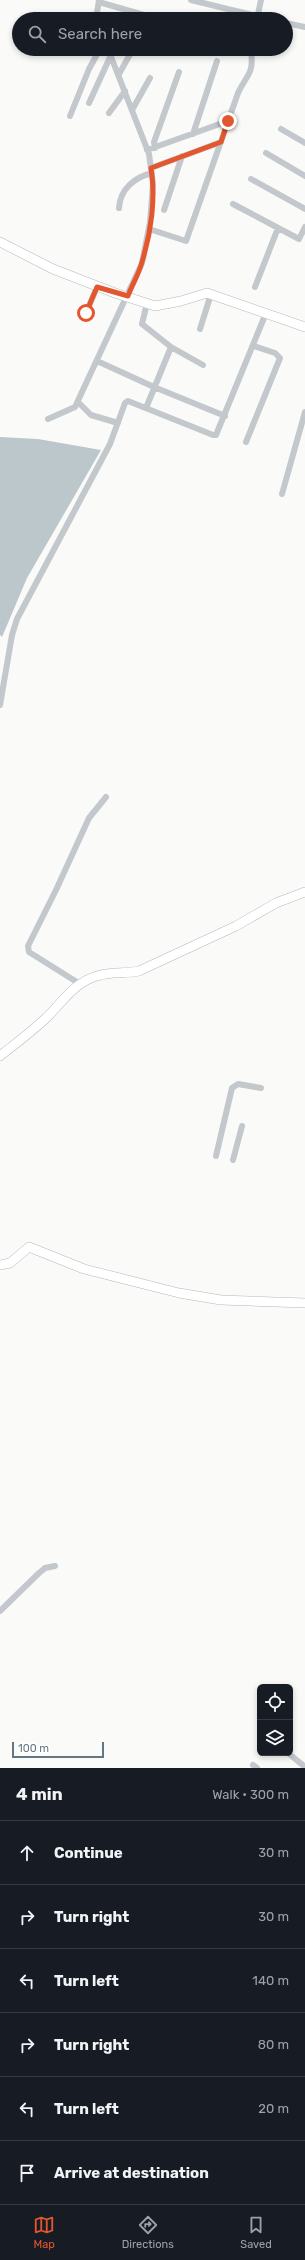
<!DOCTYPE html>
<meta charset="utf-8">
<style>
body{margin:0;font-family:Rubik,sans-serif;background:#20242c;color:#f1f3f6}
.controls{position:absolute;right:12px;bottom:12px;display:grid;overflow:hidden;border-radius:6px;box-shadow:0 2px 6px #0003}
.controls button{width:36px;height:36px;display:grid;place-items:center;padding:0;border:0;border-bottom:1px solid #363941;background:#171b24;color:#f1f3f6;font:20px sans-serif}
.scale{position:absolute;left:12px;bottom:10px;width:92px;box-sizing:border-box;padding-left:4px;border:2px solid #657683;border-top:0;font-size:11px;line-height:14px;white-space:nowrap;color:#657683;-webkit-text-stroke:3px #fff;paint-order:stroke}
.stop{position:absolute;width:12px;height:12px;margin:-9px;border:3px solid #e4572e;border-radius:50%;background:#fff}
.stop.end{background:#e4572e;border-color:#fff;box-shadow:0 1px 4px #0008}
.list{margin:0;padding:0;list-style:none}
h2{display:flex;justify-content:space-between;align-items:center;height:52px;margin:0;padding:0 16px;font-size:17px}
h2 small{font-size:13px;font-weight:400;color:#9ea1a6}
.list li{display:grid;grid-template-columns:26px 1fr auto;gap:12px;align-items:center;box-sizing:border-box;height:64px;padding:0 16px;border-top:1px solid #363941}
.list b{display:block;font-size:15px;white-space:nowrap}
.list em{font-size:13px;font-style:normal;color:#9ea1a6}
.icon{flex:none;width:22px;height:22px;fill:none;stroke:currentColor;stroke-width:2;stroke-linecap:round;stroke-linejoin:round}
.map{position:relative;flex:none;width:305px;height:1768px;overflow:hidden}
.search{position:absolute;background:#171b24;box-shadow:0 2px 6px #0003;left:12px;right:12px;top:12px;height:44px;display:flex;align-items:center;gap:10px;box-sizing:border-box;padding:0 14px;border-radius:22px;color:#9ea1a6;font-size:15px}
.sheet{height:436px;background:#171b24}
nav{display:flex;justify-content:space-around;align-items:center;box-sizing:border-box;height:56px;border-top:1px solid #363941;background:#171b24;font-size:11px;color:#9ea1a6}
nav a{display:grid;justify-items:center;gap:2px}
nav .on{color:#e4572e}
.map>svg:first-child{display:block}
.water{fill:#bbc7cb}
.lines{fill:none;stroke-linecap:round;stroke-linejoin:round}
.secondary-casing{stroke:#b3babf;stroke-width:10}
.street{stroke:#c3c8cc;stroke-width:6}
.secondary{stroke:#fff;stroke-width:9}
.route{stroke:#e4572e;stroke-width:5}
</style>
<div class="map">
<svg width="305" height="1768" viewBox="0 0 305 1768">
<rect width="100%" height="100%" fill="#fafaf8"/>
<path class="water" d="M0,437L38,439L101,450L27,578L2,637L0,635Z"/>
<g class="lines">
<defs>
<path id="secondary" d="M0,242L53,269L115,293L155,306L181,301L207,293L305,327
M0,1056C15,1044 31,1032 45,1019C62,1003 73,983 97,976C110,971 126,974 139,971L236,926L276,903L305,892
M0,1265L10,1263L29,1247L84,1269L179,1293L221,1300L305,1303"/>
</defs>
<use href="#secondary" class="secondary-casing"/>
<path class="street" d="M191,0L269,19
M99,2L158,19
M96,19L99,0
M257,19L261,0
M286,23L305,27
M119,74L133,49
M89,103L111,55
M132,110L150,78
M109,113L125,91
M70,116L89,69L100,49
M281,129L305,143
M193,134L217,61
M155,148L154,142L179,72
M147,150L228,121
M266,153L305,176
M151,168L221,142
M251,179L305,209
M233,204L299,239L305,227
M119,208C120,189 135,177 152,173
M164,210L182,156
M149,229L186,241L238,93C248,72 254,75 251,49
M255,287L278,228
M147,303L142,324L171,347L203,365
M86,313L97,287
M200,329L211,294
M97,361L154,387L225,416
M78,402L91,415L118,423
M146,408L171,347
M48,419L75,407L142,263L150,222L153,184L149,154L108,49
M246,442L280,358L275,353L254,346
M282,494L305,412
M0,705L12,635L17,619L110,444L125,403L128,401L213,435H216L266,313
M80,984L29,952L28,946L56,890L89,818L106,797
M216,1156L232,1088L238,1084L261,1088
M233,1160L242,1126
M0,1611L38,1574L45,1568L55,1566
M288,1753L305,1767
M253,1765L257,1768"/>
<use href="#secondary" class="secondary"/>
</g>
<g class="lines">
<path class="route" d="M86,313L97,287L128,296C132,285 139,274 142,262C151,233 156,198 151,168L221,142L228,121"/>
</g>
</svg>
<div class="controls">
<button><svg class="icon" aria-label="locate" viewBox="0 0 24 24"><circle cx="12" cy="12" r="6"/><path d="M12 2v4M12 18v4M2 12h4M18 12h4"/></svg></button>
<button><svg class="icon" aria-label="layers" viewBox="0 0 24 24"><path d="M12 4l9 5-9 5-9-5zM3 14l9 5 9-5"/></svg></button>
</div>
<div class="scale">100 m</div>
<div class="stop" style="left:86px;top:313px"></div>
<div class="stop end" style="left:228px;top:121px"></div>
<div class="search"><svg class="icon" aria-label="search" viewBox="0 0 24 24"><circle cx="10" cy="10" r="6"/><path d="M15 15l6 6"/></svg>Search here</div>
</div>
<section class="sheet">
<h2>4 min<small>Walk · 300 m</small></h2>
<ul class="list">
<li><svg class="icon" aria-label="ahead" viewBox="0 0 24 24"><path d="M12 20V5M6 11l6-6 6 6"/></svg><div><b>Continue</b></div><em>30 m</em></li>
<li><svg class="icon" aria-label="right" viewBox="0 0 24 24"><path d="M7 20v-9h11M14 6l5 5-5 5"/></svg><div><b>Turn right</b></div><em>30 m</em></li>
<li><svg class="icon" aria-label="left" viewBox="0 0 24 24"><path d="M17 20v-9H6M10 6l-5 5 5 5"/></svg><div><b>Turn left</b></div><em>140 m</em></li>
<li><svg class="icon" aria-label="right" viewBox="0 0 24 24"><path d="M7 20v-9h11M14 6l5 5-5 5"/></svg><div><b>Turn right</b></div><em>80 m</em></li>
<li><svg class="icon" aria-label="left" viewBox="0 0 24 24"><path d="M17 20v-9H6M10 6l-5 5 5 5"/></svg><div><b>Turn left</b></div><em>20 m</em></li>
<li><svg class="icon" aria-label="arrive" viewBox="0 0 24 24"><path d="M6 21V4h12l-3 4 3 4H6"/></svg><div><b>Arrive at destination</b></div></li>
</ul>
</section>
<nav>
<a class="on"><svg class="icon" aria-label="map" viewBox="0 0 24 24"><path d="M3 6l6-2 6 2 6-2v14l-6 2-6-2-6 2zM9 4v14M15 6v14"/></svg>Map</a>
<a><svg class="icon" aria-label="directions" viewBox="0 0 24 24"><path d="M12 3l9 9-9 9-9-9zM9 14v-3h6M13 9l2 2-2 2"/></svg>Directions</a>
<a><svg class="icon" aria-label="saved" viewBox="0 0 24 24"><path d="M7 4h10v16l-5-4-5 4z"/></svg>Saved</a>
</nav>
